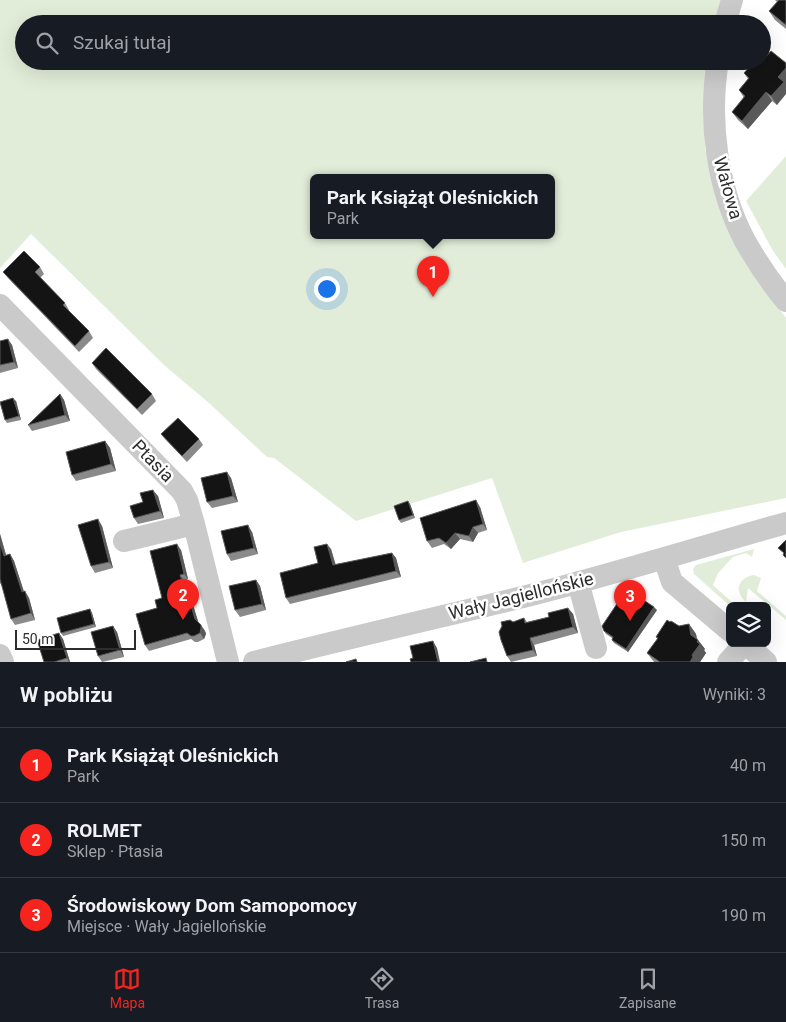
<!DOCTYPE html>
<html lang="pl">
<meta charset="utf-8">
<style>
body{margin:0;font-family:Roboto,sans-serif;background:#20242c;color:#f1f3f6}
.controls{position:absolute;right:15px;bottom:15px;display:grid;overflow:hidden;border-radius:8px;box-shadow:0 5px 20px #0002}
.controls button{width:45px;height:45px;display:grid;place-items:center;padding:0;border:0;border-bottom:1px solid #363941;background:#171b24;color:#f1f3f6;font:25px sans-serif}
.scale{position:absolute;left:15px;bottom:12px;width:121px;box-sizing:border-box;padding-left:5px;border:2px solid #2d2d2d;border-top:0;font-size:14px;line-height:18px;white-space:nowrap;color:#2d2d2d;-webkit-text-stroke:4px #fff;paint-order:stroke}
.you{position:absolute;left:326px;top:288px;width:18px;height:18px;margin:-12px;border:4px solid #fff;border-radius:50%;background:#1a73e8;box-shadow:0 0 0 8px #1a73e833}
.badge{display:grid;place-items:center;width:32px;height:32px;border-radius:50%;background:#f6241e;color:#fff;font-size:16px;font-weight:700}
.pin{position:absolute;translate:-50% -41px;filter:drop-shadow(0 1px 2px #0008)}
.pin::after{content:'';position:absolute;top:26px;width:18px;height:15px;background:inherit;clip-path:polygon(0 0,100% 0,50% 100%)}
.popup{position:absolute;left:310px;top:174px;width:245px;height:65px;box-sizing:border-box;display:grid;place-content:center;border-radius:8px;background:#171b24;filter:drop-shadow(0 1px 4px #0005);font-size:16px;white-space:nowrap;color:#9ea1a6}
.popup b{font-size:19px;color:#f1f3f6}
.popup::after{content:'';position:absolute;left:50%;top:100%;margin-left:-10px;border:10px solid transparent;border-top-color:#171b24}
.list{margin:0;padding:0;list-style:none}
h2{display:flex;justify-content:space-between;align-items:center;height:65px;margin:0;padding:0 20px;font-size:21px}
h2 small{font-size:16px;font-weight:400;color:#9ea1a6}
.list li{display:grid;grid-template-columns:32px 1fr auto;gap:15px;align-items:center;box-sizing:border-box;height:75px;padding:0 20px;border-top:1px solid #363941}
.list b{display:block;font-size:19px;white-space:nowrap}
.list p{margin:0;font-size:16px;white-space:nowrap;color:#9ea1a6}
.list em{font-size:16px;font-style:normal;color:#9ea1a6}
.icon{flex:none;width:28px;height:28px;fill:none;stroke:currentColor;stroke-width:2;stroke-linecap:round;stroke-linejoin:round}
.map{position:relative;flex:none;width:786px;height:662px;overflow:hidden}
.search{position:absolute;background:#171b24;box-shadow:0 5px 20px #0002;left:15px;right:15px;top:15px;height:55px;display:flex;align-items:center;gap:12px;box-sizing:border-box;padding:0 18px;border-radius:28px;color:#9ea1a6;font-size:19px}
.sheet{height:290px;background:#171b24}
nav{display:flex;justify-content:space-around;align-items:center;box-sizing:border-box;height:70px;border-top:1px solid #363941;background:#171b24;font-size:14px;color:#9ea1a6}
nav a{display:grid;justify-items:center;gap:2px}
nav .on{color:#f6241e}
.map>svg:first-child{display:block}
.green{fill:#e2edd9;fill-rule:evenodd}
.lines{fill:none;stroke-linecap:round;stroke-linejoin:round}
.minor{stroke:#cacaca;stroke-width:22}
.wall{fill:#8a8a8a}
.shaded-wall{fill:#5a5a5a}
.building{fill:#141414;stroke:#5a5a5a}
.labels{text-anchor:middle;stroke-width:5;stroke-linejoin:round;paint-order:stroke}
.street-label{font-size:18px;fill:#2d2d2d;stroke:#fff}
</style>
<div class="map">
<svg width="786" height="662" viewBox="0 0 786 662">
<rect width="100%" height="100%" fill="#fff"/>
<path class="green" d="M0,0H722L715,24H24V61H708L705,80V148L721,212L755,276L786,318V498L621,532L523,563L492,478L356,521L274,458L267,457L209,403L164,365L31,234L0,268ZM314,178H552V236H314Z
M786,156V269L773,251L746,201Z
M754,549L752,557L746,553L733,557L718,573L713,585L736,606H730L694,574L693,569L696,565Z
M754,575L761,578L757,591L786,616V620L748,588L746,602C746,602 741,597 741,596C734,585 744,576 754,575Z"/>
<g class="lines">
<path class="minor" d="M725,24L732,0
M718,61C708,120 717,188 745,241C757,262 771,283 786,301
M0,305L182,491L187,500L194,524L228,662
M124,541L194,524
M664,558L672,582L730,631
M578,582L596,648
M0,655L3,662
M254,662C344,639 436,618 527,596C614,574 700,547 786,523
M728,662L745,643L766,662"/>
</g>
<path class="wall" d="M775,0H786V29L775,20L769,11L777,2Z
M786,63V84L777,105L772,101L748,129L738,120L732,112L744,98L739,90L748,79L744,73L760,64Z
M40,267L44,274L40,278L65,303L69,310L68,311L89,331L93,338L79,352L8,278L3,272Z
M0,341L12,345L18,368L0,373Z
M92,363L152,394L156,401L142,415L96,369Z
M60,394L64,400L70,421L32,431L28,425Z
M16,401L21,420L7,423L5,420Z
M161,434L199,439L203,445L187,462L166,440Z
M105,441L110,448L116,471L76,481L72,475Z
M231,478L238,502L212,508L207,502Z
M158,496L164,518L138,524L134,518L143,502Z
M410,504L415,518L401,523L399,520Z
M480,507L487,530L478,533L473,542L460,539L451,549L444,544L432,548L427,541Z
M102,526L113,568L95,573L91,566Z
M252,532L258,554L231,561L227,554Z
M0,534L6,555L10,554L14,561L24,592L29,598L35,620L15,625L11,619L2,586L0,583Z
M331,549L336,565L392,553L396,558L401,577L290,604L286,598Z
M181,550L188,579L184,581L191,602L193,605L198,622L205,631L206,634L204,639L198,642H195L191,639L149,651L145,645L157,608Z
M256,580L260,586L266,610L240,617L235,610Z
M568,608L573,614L578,633L534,645L537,656L511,662L507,656L513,622L524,618L527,622L549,617Z
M657,610L628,652L614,643L612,640V638L606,634L604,631Z
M92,613L96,627L63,636L61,633Z
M670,622L679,626L689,624L696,634L697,638L698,640L705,649L704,650L706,653L700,662H654L647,653L658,639L656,637Z
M117,632L124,657L102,662L98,656Z
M63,639L70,662H44Z"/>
<path class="shaded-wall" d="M786,68V94L777,105L771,96L778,77Z
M766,92L772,101L748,129L742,121Z
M8,339L12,345L18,368L14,362Z
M60,394L64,400L70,421L65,415Z
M13,398L16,401L21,420L19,416Z
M105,441L110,448L116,471L111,464Z
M227,472L231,478L238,502L233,496Z
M153,490L158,496L164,518L160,511Z
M476,500L480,507L487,530L483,524Z
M408,501L410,504L415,518L413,515Z
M98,519L102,526L113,568L109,562Z
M248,525L252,532L258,554L254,548Z
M473,527L478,533L473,542L469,536Z
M455,533L460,539L451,549L446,543Z
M0,534L8,562L4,556L0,543Z
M177,544L181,550L188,579L184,574Z
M327,544L331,549L337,571L333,565Z
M392,553L396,558L401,577L396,571Z
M10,554L14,561L26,598L22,592Z
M180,575L184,581L191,602L193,605L199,624L195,619Z
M256,580L260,586L266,610L262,604Z
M25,591L29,598L35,620L31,613Z
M654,607L657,610L628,652L626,649Z
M568,608L573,614L578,633L573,627Z
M90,609L92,613L96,627L94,624Z
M689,624L696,634L697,641L698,640L705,649L704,650L706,653L700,662H690L692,655L691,635Z
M201,625L205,631L206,634L204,639L200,633Z
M113,626L117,632L124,657L120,650Z
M59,633L63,639L70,662H69L67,658Z
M530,638L534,645L537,656L533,650Z
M433,641L437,648L440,662H438Z"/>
<path class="building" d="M779,0H786V25L769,11Z
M771,51L786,63V68L778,77L784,82L771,96L766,92L742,121L732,112L745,96L739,90L749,78L744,73L753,63L755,65L758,62L760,64Z
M24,251L40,267L35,272L65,303L63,305L89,331L75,346L3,272Z
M8,339L14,362L0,365V341Z
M106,348L152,394L137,409L92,363Z
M60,394L65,415L28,425Z
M13,398L19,416L5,420L0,402Z
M178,418L199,439L182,456L161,434Z
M105,441L111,464L72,475L66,452Z
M227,472L233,496L207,502L201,478Z
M153,490L160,511L134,518L130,506L143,502L140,493Z
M476,500L483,524L473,527L469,536L455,533L446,543L439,538L427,541L420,518Z
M408,501L413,515L399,520L394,506Z
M98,519L109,562L91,566L78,525Z
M248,525L254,548L227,554L221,531Z
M786,540V558L783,555L784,553L778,548Z
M0,543L4,556L10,554L22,592L25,591L31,613L11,619L0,579Z
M177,544L184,574L180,575L188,599H189L195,619L201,625V628L200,633L194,636H191L187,633L145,645L136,614L157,608L155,600L162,598L150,551Z
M327,544L333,565L392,553L396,571L286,598L280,573L318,563L314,547Z
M256,580L262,604L235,610L229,586Z
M627,589L654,607L626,649L612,640L613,637L604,631L602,626Z
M568,608L573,627L530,638L533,650L507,656L501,640L499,632L502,626L501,622L510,620L513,622L524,618L525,623L549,617L548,613Z
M90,609L94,624L61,633L57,618Z
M667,620L670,622L671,621L679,626L689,624L691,635L698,640L697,642L700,644L692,655L693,657L690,662H660L647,653L658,638L656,637Z
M113,626L120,650L98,656L91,632Z
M59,633L67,658L54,662H44L37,640Z
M433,641L438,662H411L410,659L413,658L410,646Z
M486,658L487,662H470Z
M356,659L357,662H346Z"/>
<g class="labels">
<g class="street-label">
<text transform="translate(728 188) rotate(74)" y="6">Wałowa</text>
<text transform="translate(153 461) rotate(46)" y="6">Ptasia</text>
<text transform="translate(521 596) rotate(-14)" y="6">Wały Jagiellońskie</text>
</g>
</g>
</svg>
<div class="controls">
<button><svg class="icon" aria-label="layers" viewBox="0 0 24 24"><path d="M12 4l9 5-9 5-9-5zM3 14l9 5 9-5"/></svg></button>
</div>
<div class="scale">50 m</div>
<div class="you"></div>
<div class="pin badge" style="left:433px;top:297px">1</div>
<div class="popup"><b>Park Książąt Oleśnickich</b>Park</div>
<div class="pin badge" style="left:183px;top:620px">2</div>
<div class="pin badge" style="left:630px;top:621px">3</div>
<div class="search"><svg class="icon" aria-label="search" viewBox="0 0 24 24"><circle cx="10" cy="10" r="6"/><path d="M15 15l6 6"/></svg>Szukaj tutaj</div>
</div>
<section class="sheet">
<h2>W pobliżu<small>Wyniki: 3</small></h2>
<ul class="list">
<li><span class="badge">1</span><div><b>Park Książąt Oleśnickich</b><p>Park</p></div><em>40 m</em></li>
<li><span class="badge">2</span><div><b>ROLMET</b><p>Sklep · Ptasia</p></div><em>150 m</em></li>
<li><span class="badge">3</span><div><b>Środowiskowy Dom Samopomocy</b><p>Miejsce · Wały Jagiellońskie</p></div><em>190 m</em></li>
</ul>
</section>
<nav>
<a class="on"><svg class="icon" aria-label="map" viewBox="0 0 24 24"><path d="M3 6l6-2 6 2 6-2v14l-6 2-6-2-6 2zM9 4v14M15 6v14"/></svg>Mapa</a>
<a><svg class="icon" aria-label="directions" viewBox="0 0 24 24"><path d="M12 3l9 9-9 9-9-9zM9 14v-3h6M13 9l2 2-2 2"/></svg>Trasa</a>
<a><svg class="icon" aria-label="saved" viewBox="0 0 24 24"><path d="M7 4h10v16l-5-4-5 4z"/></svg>Zapisane</a>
</nav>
